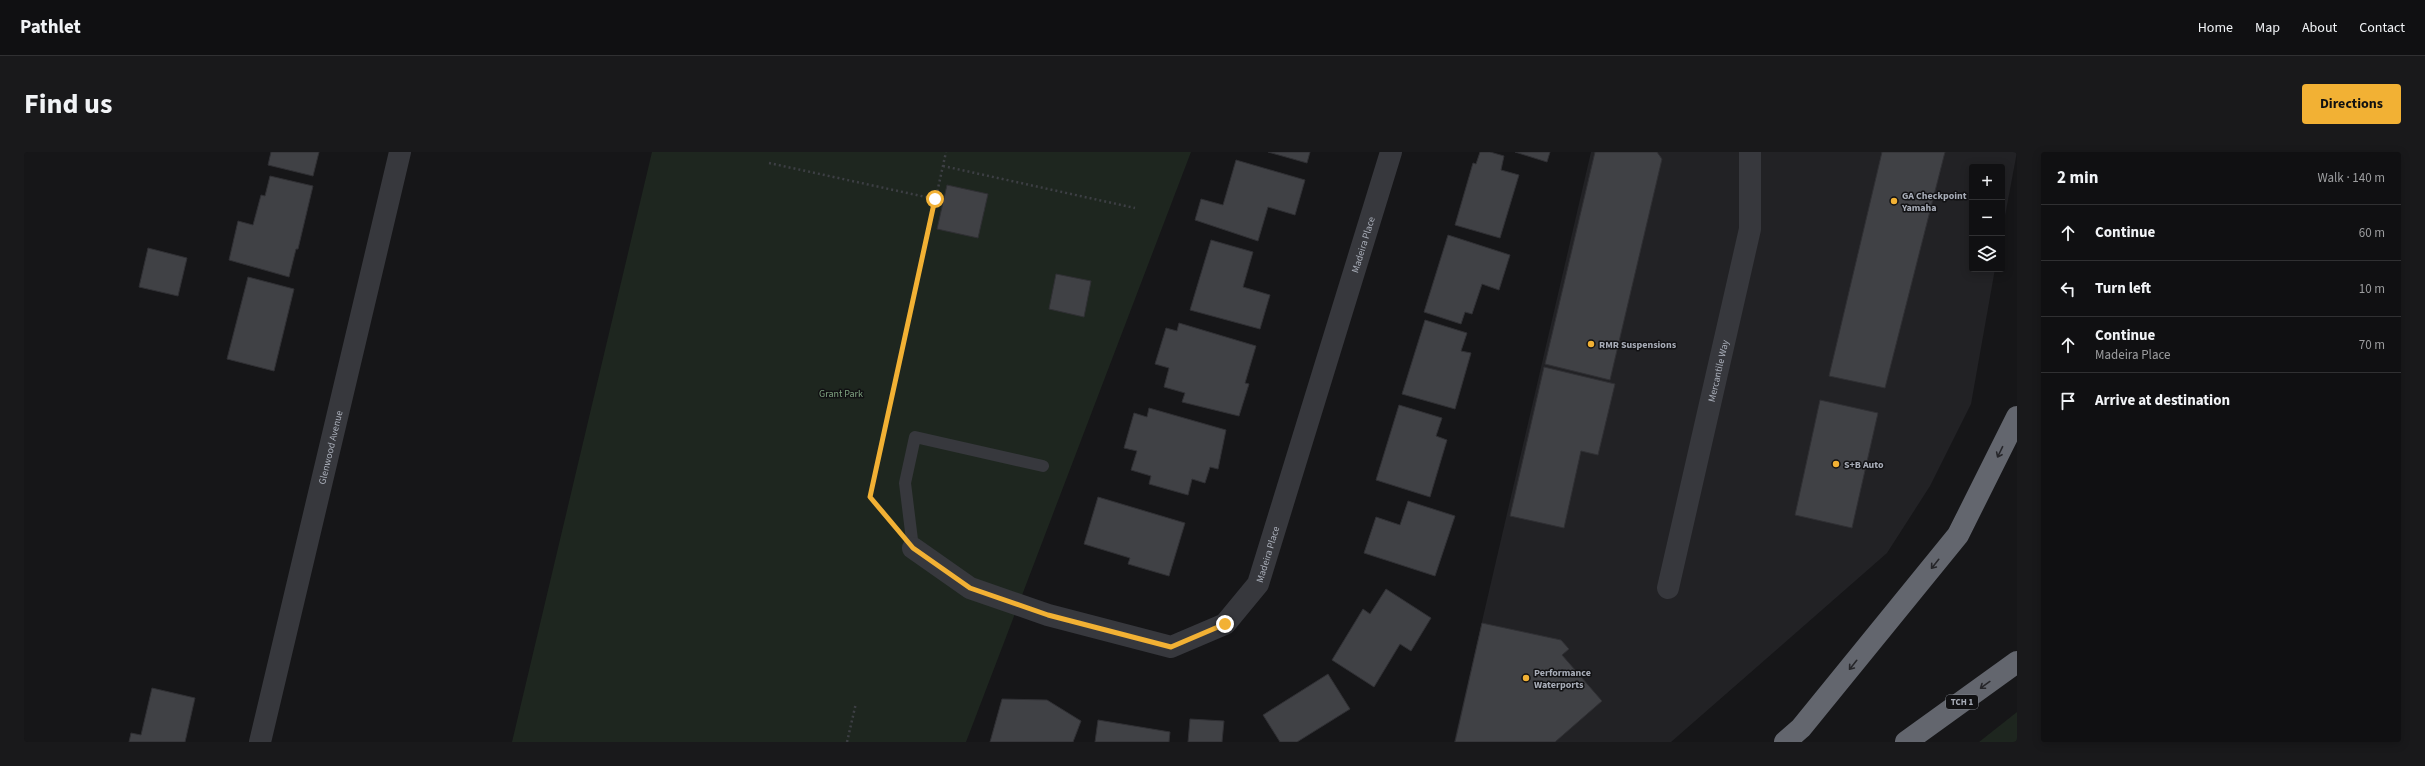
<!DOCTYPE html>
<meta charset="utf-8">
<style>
body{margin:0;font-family:"Source Sans 3",sans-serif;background:#19191b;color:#f1f3f6}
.controls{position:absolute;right:12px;top:12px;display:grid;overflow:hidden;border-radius:4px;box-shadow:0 2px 10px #0003}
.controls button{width:36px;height:36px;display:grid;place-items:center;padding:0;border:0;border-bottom:1px solid #303032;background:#101012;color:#f1f3f6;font:20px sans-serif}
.stop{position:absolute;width:12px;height:12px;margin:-9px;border:3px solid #f2b134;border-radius:50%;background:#fff}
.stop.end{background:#f2b134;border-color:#fff;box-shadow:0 1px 4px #0008}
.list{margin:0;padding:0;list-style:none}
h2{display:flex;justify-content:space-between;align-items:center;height:52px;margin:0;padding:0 16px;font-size:17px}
h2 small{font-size:13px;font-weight:400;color:#9c9d9f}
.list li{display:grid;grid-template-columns:26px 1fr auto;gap:12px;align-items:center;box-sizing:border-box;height:56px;padding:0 16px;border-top:1px solid #303032}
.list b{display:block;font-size:15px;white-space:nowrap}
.list p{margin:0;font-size:13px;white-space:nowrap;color:#9c9d9f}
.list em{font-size:13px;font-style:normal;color:#9c9d9f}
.icon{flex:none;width:22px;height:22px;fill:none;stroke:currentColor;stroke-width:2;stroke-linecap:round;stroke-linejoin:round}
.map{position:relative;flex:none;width:1993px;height:590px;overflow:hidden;border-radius:4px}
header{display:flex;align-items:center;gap:24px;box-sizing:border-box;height:56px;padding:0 20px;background:#101012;border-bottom:1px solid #303032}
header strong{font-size:19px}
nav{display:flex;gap:22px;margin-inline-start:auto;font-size:14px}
.intro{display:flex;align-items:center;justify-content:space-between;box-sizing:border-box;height:96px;padding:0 24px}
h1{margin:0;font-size:28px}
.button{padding:10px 18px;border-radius:4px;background:#f2b134;color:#111;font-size:14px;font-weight:700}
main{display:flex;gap:24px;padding:0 24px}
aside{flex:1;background:#101012;border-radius:4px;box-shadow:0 2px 10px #0003}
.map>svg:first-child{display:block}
.built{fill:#222225}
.green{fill:#1e261f}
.building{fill:#404145;stroke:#303034}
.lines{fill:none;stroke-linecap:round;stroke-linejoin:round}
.path{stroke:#3d3f44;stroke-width:2.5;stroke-dasharray:2 3;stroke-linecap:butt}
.lane{stroke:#37383d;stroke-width:12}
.street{stroke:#37383d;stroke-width:22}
.highway{stroke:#63666e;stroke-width:22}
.oneway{stroke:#26262a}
.route{stroke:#f2b134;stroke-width:5}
.poi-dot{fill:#f2b134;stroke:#111113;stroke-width:1.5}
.labels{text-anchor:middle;stroke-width:3;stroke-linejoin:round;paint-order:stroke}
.shield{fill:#111113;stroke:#7b7e86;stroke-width:1}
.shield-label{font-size:9px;font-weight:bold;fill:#a8adb8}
.poi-label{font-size:10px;font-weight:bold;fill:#a8adb8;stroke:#111113;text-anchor:start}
.street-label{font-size:10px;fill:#a8adb8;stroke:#111113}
.park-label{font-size:10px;fill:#7fa381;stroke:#111113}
</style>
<header>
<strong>Pathlet</strong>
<nav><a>Home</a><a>Map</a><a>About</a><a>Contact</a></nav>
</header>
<div class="intro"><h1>Find us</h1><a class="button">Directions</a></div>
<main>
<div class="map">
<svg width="1993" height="590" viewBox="0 0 1993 590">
<rect width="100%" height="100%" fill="#161618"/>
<path class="built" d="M1567,0H1993L1978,80V15H1948V117H1971L1947,252L1906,334L1863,401L1647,590H1430Z"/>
<path class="green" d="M628,0H1167L942,590H488Z
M1993,560V590H1955Z"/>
<path class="building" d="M247,0H295L289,24L244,13Z
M1244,0H1286L1283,11Z
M1456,0H1466L1480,4L1477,18L1495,23L1476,86L1431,73L1449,11L1452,12Z
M1491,0H1526L1523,10Z
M1571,0H1633L1638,7L1586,228L1521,212Z
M1858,0H1921L1861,236L1805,224Z
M1212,8L1281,28L1271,63L1244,55L1234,89L1171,68L1177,47L1199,53Z
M246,24L289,34L274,97H272L265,125L205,108L214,69L229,73L237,43L241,44Z
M923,33L964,42L954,86L913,77Z
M1424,83L1486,103L1475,138L1458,132L1448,162L1441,160L1437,172L1400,160Z
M1187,88L1229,100L1219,135L1246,143L1236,177L1166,158Z
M124,96L163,106L154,144L115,135Z
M1032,122L1067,129L1060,165L1025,157Z
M224,125L270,137L250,219L203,207Z
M1401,168L1443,181L1437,199L1447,201L1431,257L1378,242Z
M1155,171L1232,194L1221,231L1225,232L1215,264L1158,250L1161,241L1140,235L1145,216L1131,212L1142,176L1153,179Z
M1520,215L1591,232L1574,303L1557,299L1540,376L1486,364Z
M1796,248L1854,261L1828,376L1771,363Z
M1375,253L1418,266L1412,284L1423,288L1406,345L1352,328Z
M1125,256L1202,278L1194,317L1186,315L1181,331L1168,327L1164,343L1125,332L1127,324L1107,318L1113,299L1100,296L1110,261L1123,265Z
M1074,345L1161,371L1145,424L1104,412L1106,406L1060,392Z
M1384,349L1431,364L1411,424L1340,401L1352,365L1376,373Z
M1362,437L1407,466L1387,499L1376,492L1350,535L1308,508L1339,457L1346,462Z
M1458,471L1537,488L1545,497L1538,503L1578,549L1531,590H1431Z
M1304,522L1326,557L1273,590H1256L1239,563Z
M128,536L171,546L161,590H105L107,581L117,583Z
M978,547L1023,548L1057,569L1049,590H966Z
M1166,567L1200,569L1198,590H1164Z
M1074,568L1146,580L1145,590H1071Z"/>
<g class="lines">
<path class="path" d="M745,11L911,47
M919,14L1111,56
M860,362L846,345L922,0
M823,590L832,551"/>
<path class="lane" d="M889,396L881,331L891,285L1019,314"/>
<g class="street">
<path id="s1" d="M889,396L946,436L1024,463L1147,495L1201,472L1234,432L1367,0"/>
<path id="s2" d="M1644,436L1726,77V0"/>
<path id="s3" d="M236,590L376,0"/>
</g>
<path class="highway" d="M1761,590L1777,576L1934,383L1993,265
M1882,590L1993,510"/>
</g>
<defs><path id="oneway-shaft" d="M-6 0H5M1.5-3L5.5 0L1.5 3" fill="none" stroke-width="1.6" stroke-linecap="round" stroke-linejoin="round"/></defs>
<g class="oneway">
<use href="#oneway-shaft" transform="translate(1976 300) rotate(116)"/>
<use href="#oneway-shaft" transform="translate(1911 412) rotate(129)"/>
<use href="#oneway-shaft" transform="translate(1829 513) rotate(129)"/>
<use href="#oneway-shaft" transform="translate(1961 533) rotate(144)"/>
</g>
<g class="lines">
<path class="route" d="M911,47L846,345L889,396L946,436L1024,463L1147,495L1201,472"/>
</g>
<g class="poi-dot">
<circle cx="1870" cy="49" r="4"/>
<circle cx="1567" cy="192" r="4"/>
<circle cx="1812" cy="312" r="4"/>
<circle cx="1502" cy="526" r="4"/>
</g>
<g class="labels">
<rect class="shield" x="1922" y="543" width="32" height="14" rx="3"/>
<g class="shield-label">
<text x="1938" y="553">TCH 1</text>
</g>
<g class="poi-label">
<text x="1878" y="47">GA Checkpoint<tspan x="1878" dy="12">Yamaha</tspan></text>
<text x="1575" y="196">RMR Suspensions</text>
<text x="1820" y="316">S+B Auto</text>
<text x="1510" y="524">Performance<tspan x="1510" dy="12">Waterports</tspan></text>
</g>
<g class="street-label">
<text dy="4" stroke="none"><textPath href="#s1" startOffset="745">Madeira Place</textPath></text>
<text dy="4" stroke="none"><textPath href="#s2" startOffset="223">Mercantile Way</textPath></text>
<text dy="4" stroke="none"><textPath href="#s3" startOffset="303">Glenwood Avenue</textPath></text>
<text dy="4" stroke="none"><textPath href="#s1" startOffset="421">Madeira Place</textPath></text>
</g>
<g class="park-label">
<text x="817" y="245">Grant Park</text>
</g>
</g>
</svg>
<div class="controls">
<button>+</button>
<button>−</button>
<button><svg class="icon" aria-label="layers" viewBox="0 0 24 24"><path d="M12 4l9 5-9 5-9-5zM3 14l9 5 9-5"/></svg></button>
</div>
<div class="stop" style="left:911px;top:47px"></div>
<div class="stop end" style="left:1201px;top:472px"></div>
</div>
<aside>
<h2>2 min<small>Walk · 140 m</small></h2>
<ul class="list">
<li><svg class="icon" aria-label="ahead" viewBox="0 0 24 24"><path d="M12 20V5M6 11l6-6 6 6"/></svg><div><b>Continue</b></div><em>60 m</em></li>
<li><svg class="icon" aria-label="left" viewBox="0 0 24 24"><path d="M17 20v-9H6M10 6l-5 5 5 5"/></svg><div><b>Turn left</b></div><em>10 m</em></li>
<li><svg class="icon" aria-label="ahead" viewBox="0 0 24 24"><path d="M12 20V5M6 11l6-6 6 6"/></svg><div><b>Continue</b><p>Madeira Place</p></div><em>70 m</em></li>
<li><svg class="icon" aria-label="arrive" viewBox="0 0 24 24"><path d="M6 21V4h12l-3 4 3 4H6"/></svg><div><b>Arrive at destination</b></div></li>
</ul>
</aside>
</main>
